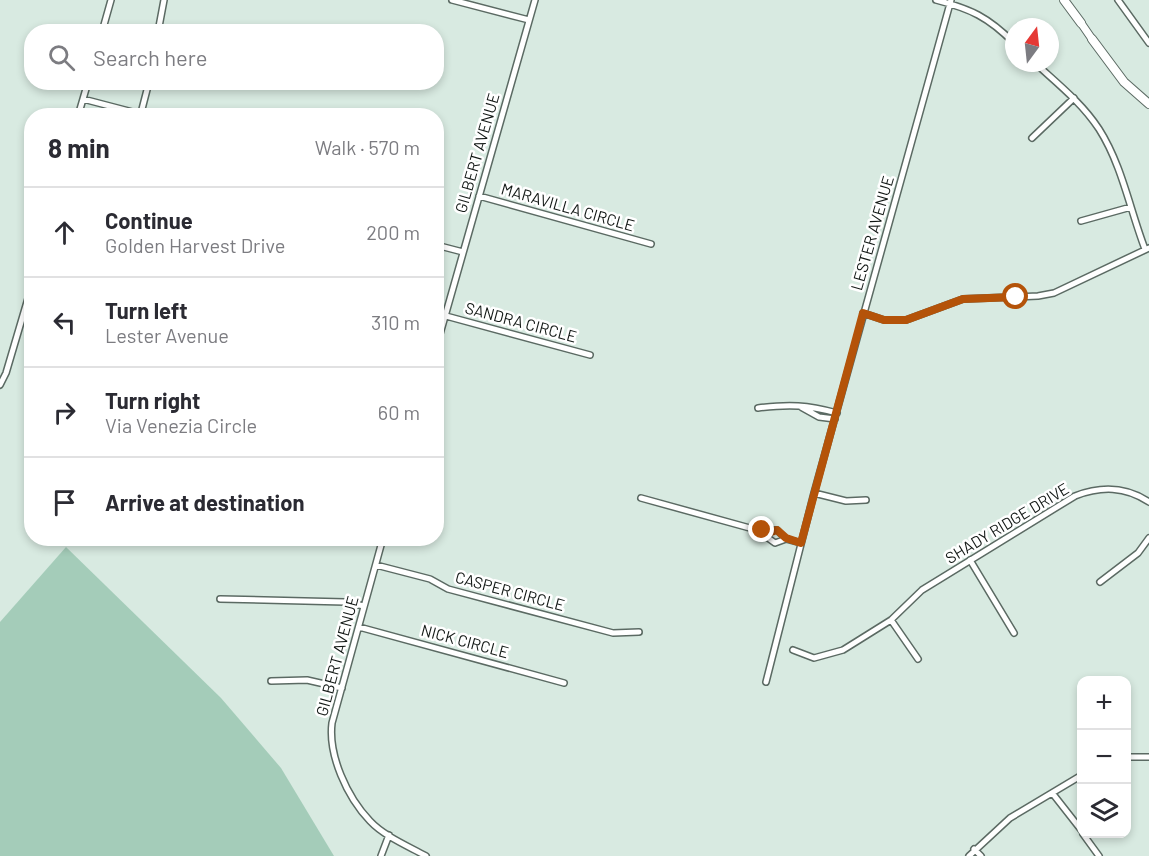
<!DOCTYPE html>
<meta charset="utf-8">
<style>
body{margin:0;font-family:Barlow,sans-serif;background:#f2f2f3;color:#2b2b33}
.controls{position:absolute;right:18px;bottom:18px;display:grid;overflow:hidden;border-radius:12px;box-shadow:0 3px 9px #0003}
.controls button{width:54px;height:54px;display:grid;place-items:center;padding:0;border:0;border-bottom:2px solid #e1e1e2;background:#fff;color:#2b2b33;font:30px sans-serif}
.compass{position:absolute;left:1005px;top:18px;width:54px;height:54px;border-radius:50%;background:#fff;box-shadow:0 3px 9px #0003;rotate:15deg}
.stop{position:absolute;width:18px;height:18px;margin:-14px;border:4px solid #b45309;border-radius:50%;background:#fff}
.stop.end{background:#b45309;border-color:#fff;box-shadow:0 2px 6px #0008}
.list{margin:0;padding:0;list-style:none}
h2{display:flex;justify-content:space-between;align-items:center;height:78px;margin:0;padding:0 24px;font-size:26px}
h2 small{font-size:20px;font-weight:400;color:#7c7c81}
.list li{display:grid;grid-template-columns:39px 1fr auto;gap:18px;align-items:center;box-sizing:border-box;height:90px;padding:0 24px;border-top:2px solid #e1e1e2}
.list b{display:block;font-size:22px;white-space:nowrap}
.list p{margin:0;font-size:20px;white-space:nowrap;color:#7c7c81}
.list em{font-size:20px;font-style:normal;color:#7c7c81}
.icon{flex:none;width:33px;height:33px;fill:none;stroke:currentColor;stroke-width:2;stroke-linecap:round;stroke-linejoin:round}
.map{position:relative;flex:none;width:1149px;height:856px;overflow:hidden}
.search{position:absolute;background:#fff;box-shadow:0 3px 9px #0003;left:24px;top:24px;width:420px;height:66px;display:flex;align-items:center;gap:15px;box-sizing:border-box;padding:0 21px;border-radius:24px;color:#7c7c81;font-size:22px}
.panel{position:absolute;background:#fff;box-shadow:0 3px 9px #0003;left:24px;top:108px;width:420px;height:438px;border-radius:24px}
.map>svg:first-child{display:block}
.green{fill:#a4ccb9}
.lines{fill:none;stroke-linecap:round;stroke-linejoin:round}
.minor-casing{stroke:#5b6a63;stroke-width:8}
.tertiary-casing{stroke:#5b6a63;stroke-width:9}
.secondary-casing{stroke:#5b6a63;stroke-width:10}
.minor{stroke:#fff;stroke-width:5}
.tertiary{stroke:#fff;stroke-width:7}
.secondary{stroke:#fff;stroke-width:8}
.route{stroke:#b45309;stroke-width:8}
.labels{text-anchor:middle;stroke-width:5;stroke-linejoin:round;paint-order:stroke}
.street-label{font-size:16px;fill:#111714;stroke:#fff}
</style>
<div class="map">
<svg width="1149" height="856" viewBox="0 0 1149 856">
<rect width="100%" height="100%" fill="#d8eae1"/>
<path class="green" d="M66,547L221,698L281,768L334,856H0V622Z"/>
<g class="lines">
<defs>
<path id="minor" d="M452,0L529,20
M936,0C971,9 988,17 1014,43
M1118,0L1149,43
M102,32L111,0
M158,32L164,0
M1035,63C1058,84 1082,103 1099,129C1122,165 1130,210 1145,249
M83,99L148,116
M141,113L149,82
M78,116L88,82
M1032,138L1074,98
M479,196L651,244
M1081,221L1131,207
M436,245L463,252
M863,313L884,320H906L963,299L1038,296L1054,293L1149,248
M446,316L590,355
M436,348L535,0
M0,385L6,373L32,285
M801,407L819,417L835,419
M758,408C790,404 807,405 837,413
M814,493L846,501L866,500
M641,498L757,530H777L786,539L801,543
M757,530L775,543L786,539
M383,538L332,723C328,755 347,797 370,821C384,836 408,846 426,856
M970,560L1014,633
M376,565L430,579L448,589L613,633L639,632
M1100,582L1138,553L1149,538
M220,599L345,602L364,606
M891,620L918,659
M359,627L564,683
M793,650L814,658L843,650L891,620L922,590L1075,496C1101,486 1125,486 1149,502
M271,681L307,680L342,688
M766,682L814,493L951,0
M1126,757H1149
M1053,794L1082,831
M1083,834L1099,856
M974,849L981,856
M381,856L389,835
M969,856L1010,818L1082,775"/>
<path id="tertiary" d="M1081,23L1092,39"/>
<path id="secondary" d="M1064,0L1081,23
M1092,39L1124,82L1149,104"/>
</defs>
<use href="#minor" class="minor-casing"/>
<use href="#tertiary" class="tertiary-casing"/>
<use href="#secondary" class="secondary-casing"/>
<use href="#minor" class="minor"/>
<use href="#tertiary" class="tertiary"/>
<use href="#secondary" class="secondary"/>
</g>
<g class="lines">
<path class="route" d="M762,530L771,532L777,530L786,538L801,543L863,313L884,320H906L963,299L1016,297"/>
</g>
<g class="labels">
<g class="street-label">
<text transform="translate(477 153) rotate(-74)" y="6">GILBERT AVENUE</text>
<text transform="translate(568 207) rotate(16)" y="6">MARAVILLA CIRCLE</text>
<text transform="translate(872 233) rotate(-74)" y="6">LESTER AVENUE</text>
<text transform="translate(521 322) rotate(15)" y="6">SANDRA CIRCLE</text>
<text transform="translate(1007 523) rotate(-31)" y="6">SHADY RIDGE DRIVE</text>
<text transform="translate(510 591) rotate(15)" y="6">CASPER CIRCLE</text>
<text transform="translate(465 641) rotate(15)" y="6">NICK CIRCLE</text>
<text transform="translate(337 656) rotate(-75)" y="6">GILBERT AVENUE</text>
</g>
</g>
</svg>
<div class="controls">
<button>+</button>
<button>−</button>
<button><svg class="icon" aria-label="layers" viewBox="0 0 24 24"><path d="M12 4l9 5-9 5-9-5zM3 14l9 5 9-5"/></svg></button>
</div>
<svg class="compass" viewBox="-18 -18 36 36"><path d="M0-13l5 13h-10z" fill="#e53935"/><path d="M0 13l5-13h-10z" fill="#7c7c81"/></svg>
<div class="stop" style="left:1016px;top:297px"></div>
<div class="stop end" style="left:762px;top:530px"></div>
<div class="search"><svg class="icon" aria-label="search" viewBox="0 0 24 24"><circle cx="10" cy="10" r="6"/><path d="M15 15l6 6"/></svg>Search here</div>
<section class="panel">
<h2>8 min<small>Walk · 570 m</small></h2>
<ul class="list">
<li><svg class="icon" aria-label="ahead" viewBox="0 0 24 24"><path d="M12 20V5M6 11l6-6 6 6"/></svg><div><b>Continue</b><p>Golden Harvest Drive</p></div><em>200 m</em></li>
<li><svg class="icon" aria-label="left" viewBox="0 0 24 24"><path d="M17 20v-9H6M10 6l-5 5 5 5"/></svg><div><b>Turn left</b><p>Lester Avenue</p></div><em>310 m</em></li>
<li><svg class="icon" aria-label="right" viewBox="0 0 24 24"><path d="M7 20v-9h11M14 6l5 5-5 5"/></svg><div><b>Turn right</b><p>Via Venezia Circle</p></div><em>60 m</em></li>
<li><svg class="icon" aria-label="arrive" viewBox="0 0 24 24"><path d="M6 21V4h12l-3 4 3 4H6"/></svg><div><b>Arrive at destination</b></div></li>
</ul>
</section>
</div>
